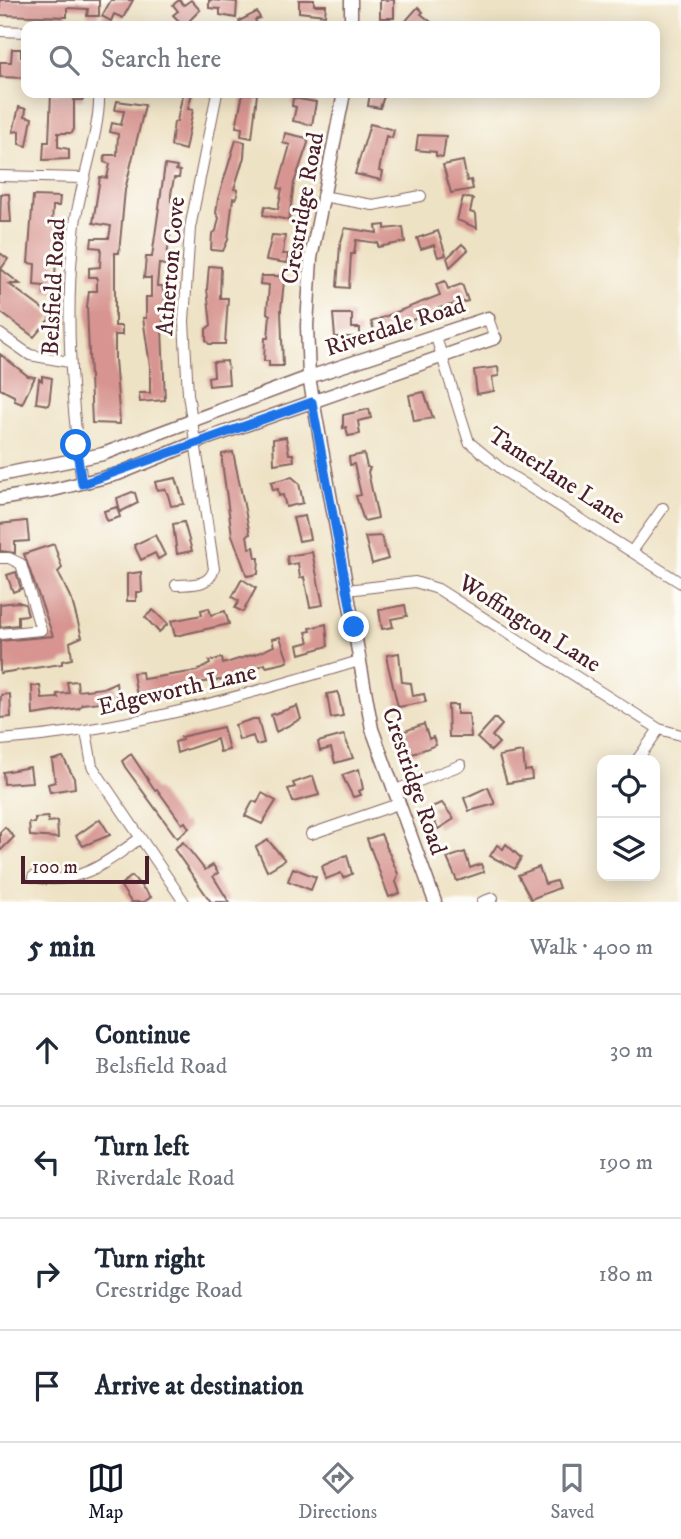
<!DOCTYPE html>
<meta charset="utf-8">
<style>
body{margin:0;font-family:"IM FELL DW Pica",serif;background:#f2f2f3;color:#1f2937}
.controls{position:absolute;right:21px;bottom:21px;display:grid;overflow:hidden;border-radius:14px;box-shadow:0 4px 18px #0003}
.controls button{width:63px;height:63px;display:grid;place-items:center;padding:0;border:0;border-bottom:2px solid #e0e1e3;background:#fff;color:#1f2937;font:35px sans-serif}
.scale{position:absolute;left:21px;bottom:18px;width:128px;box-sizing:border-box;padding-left:7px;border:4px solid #4a1f2b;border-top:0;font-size:19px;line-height:24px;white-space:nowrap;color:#4a1f2b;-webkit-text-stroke:5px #fdfcf7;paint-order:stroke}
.stop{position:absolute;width:21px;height:21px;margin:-16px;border:5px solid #1a73e8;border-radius:50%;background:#fff}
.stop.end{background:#1a73e8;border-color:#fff;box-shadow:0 2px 7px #0008}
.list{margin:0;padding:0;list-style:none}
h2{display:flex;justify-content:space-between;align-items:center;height:91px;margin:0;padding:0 28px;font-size:30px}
h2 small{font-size:23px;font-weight:400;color:#747a83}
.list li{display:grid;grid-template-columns:46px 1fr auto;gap:21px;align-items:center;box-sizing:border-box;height:112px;padding:0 28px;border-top:2px solid #e0e1e3}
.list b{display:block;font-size:26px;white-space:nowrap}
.list p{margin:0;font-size:23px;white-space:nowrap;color:#747a83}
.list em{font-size:23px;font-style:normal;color:#747a83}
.icon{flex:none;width:38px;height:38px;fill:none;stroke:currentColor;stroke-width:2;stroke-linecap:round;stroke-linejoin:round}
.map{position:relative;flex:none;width:681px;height:902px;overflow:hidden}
.search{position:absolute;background:#fff;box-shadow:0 4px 18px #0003;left:21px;right:21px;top:21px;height:77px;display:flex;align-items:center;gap:18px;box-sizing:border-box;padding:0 24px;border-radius:14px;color:#747a83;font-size:26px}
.sheet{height:539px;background:#fff}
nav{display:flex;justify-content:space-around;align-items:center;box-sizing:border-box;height:98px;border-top:2px solid #e0e1e3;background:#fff;font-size:19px;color:#747a83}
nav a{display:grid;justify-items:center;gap:4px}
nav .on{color:#111827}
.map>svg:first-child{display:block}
.building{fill:#d79490}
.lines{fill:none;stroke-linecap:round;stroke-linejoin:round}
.minor-casing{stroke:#836361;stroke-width:12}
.tertiary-casing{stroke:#836361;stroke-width:15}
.minor{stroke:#fff;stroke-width:10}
.tertiary{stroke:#fff;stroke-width:12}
.route{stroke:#1a73e8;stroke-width:9}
.labels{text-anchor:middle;stroke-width:6;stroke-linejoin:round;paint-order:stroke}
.street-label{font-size:24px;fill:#4a1f2b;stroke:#fdfcf7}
</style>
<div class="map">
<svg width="681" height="902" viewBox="0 0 681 902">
<rect width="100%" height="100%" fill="#fdfcf7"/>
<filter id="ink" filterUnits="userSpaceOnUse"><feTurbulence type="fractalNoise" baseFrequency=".0143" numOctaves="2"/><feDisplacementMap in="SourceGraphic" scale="14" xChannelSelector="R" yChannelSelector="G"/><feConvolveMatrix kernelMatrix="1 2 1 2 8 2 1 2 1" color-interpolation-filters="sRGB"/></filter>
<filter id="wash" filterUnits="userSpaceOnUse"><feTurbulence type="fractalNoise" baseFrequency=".00686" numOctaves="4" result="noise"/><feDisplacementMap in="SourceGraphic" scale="28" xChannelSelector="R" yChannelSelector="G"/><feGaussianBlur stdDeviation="1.57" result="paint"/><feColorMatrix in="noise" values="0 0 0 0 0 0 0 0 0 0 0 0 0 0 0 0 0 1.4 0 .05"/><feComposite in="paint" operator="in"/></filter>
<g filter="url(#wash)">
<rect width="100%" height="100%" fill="#eee2c4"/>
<g id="blocks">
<path class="building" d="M0,0H99V16H87L88,9L67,8V17L0,15Z
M111,0H133L123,18L114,14L111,21L102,16Z
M179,0L184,5L191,0L200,10L189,21L194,26H184L173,15L178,11L173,5Z
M209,0L237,2L236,18L220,15V9L209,8Z
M299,0H314V5H326L325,15L299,12Z
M380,0H394V18H380Z
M418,7L423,12L421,14L436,26H409L404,23Z
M257,12L260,18L255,20L258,26H241L239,21Z
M12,49H21V57H26V78L0,77V62H11Z
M51,93H83V100H74V129L72,133H58V147L69,149V159L43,160L44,142H49Z
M183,93H192L188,109L193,110L185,150L171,146L174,122L177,121Z
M243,93L257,94L252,138L241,136L242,128L236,127Z
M370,93H385L380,108L368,106Z
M293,98L316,102L312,125L293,121L296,107L292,106Z
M117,101L145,105L125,190L119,253H115V326H122V335H115V359L120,424L92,423L87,307L89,291H97V277H89V268L100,267L101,248L91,247L92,238H109L111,226L93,223L100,177L107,178L110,164L104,162L105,155H117L118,134L110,132L112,123L121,125L124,111L115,110Z
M19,107L26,109L25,116L32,118L27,146L19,144V131L13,132Z
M370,124L394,130L392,138L386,136L379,171L383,172L381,180L355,174Z
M285,133L307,138L308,143L294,183L289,220L263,215L265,206L278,209L282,189L278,188L290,145L283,143Z
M418,135L446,136L443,157L436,156V152L416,150Z
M236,140L245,142L244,157L234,189L238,190L236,199L233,198L228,240L223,251L211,250L212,234L216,231L219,218L216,213L218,199Z
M463,161L467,181L471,180L473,189L451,193L443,165Z
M165,165L177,167L176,170L180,171L179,178H174L171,194V201L174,202L166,265L159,264L157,286H162L165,297L162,330L165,400L140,402L139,393H150V365L143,318H146V297H151V278H144L146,257H152Z
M1,194H9L11,222H0Z
M33,196L60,197L59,206H53L52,224L58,225L54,294H44V286L34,285L35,264L28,263Z
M463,197L473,199L470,212L476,214L477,228L457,220Z
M385,225V229L403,227L405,242L378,247V243L356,240L354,254H351L349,288L337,287L340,245L345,228L377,233L376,226Z
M438,231L446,255L438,257L434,245L421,249L417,238Z
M272,235L285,236L283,254H288L287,263L266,260Z
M462,244L468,250L450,267L447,258Z
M0,253L8,259L1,269L20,284H9L52,316L34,337L0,312Z
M209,266L221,267L220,298H228L225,344H209L206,340V329L211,325L207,289Z
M261,276H282L284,281L281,310L283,366H269V361H264L265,338H268L270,315L267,313L269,285L260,284Z
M445,281L448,289L462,284L468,301L435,309L426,315L375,333L371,322L440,295L436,284Z
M333,314H352V328H360V337H335Z
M0,354L28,376L35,377L22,404L15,401L14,396L0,389Z
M227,361L229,384L209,386L208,377L214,376L213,362Z
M498,367L499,376L492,377L494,391L477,394L474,370Z
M42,376L52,378L49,405L36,403L39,379L42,381Z
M424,392L433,418L414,421L409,395Z
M369,409L371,418L358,421L360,434L348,436L346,427L343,428V415Z
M286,437L289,454H293L294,461L274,464L273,439Z
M233,452L250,534L247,535L249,548L254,547L256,558H259L258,574L247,576L232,535L222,462V454Z
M364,454L367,467L370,468L368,472L378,518L364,521L356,496L361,495L354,464L350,465L349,457Z
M292,477L299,483L303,503L286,507L283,495L279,496L278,489L273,490L271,482Z
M176,478L184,504L171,506L168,495L165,489L157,490L155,482Z
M132,492L135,493L138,503L120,512L117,498Z
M117,507L120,517L107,521L104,511Z
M305,516L310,539L299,541L293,518Z
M25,521H27L29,541L15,542V553L0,551V524Z
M184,522L192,551L177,554L173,524Z
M155,535L165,555L158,559L155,553L141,560L134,545Z
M381,536L388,559L372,564L365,537Z
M54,544L62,568L58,572L72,601L82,637L70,642L72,659L62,661V664L0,673V641L53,636L24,554Z
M312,552L323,605L310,607L304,577L300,578L298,563L288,565L287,556Z
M16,572L21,589L13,592L7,575Z
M141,572L142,592H136V601H127V574Z
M242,579L256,588L243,612L235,608L239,601L232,597Z
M18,602L25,604L28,615L18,616V625L0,627V604Z
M405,605L407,616L391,619L393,627L382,629L379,610Z
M209,608L211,615L225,611L229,624L175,636L171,621L202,615L201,610Z
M153,610L168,624L159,632L145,617Z
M326,624L328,646L300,654L298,645L309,642L306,632L311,631L310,628Z
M280,637L288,661L284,663L266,667L265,664L233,678L191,684L180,692L164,695L163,691L137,696L133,673L142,672L143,679L197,671L210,664L209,661L222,658L223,664L261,652L274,646L272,639Z
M399,653L402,682L411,683L413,696L424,694L426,702L398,707L387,661V655Z
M77,681L78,691L103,688L116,682L118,704L109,705L108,701L82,704L79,708L33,715L32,686H40L42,699L58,698L57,694L69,693L67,682Z
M338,692L343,716L331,718L327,694Z
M10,694L11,717L0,718L1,695Z
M448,705H457V714H469L471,737H449Z
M297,706L301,719L276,732L271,715Z
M495,718L502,725L492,736L499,743L491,751L477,738Z
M253,719H258L264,743L256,745L253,736L239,740L235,725Z
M424,724L429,739L433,737L436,745L410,755L402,732Z
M223,727L229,750L220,752L217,739L177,753L175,742L182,740L181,737Z
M344,735L353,758L335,763L331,748L320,751L318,742Z
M523,752L525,771L531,770L532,779L507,783L499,756Z
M131,754L155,790L157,789L182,824L185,822L189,828L177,838L125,767L122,761Z
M63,757L74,778L75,788L50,792L48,784L55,782L52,760Z
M30,767L32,782L4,784L3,772Z
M359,769L363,789L359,791L361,795L353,797L342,775Z
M313,776L319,795L293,802L288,789L295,787L293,783Z
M488,787L495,804L469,811L464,798Z
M262,793L276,801L262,824L245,816L253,801L257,803Z
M442,803L454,819L438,829L431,816L434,814L431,807Z
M48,817V822L57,821L58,838L30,836L29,823H35V818Z
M100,819L110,835L83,846L76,836Z
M5,827L14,837L0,851V832Z
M381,834L398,874L396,882L400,893L389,897L367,839Z
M268,840L285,860L267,871L256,847Z
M183,842L205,870L213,865L218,873L213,876L229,902H211L174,849Z
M506,844L521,858L515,869L490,856L497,845L503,849Z
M465,852L470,868L481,864L484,872L457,881L447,858Z
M347,855L352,874L343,878L341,873L326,879L322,866Z
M539,867L545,884L556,881L559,888L531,899L518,875Z
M293,868L316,877L311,890L288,881Z
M132,876L151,897L144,902H131L120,885Z"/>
</g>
</g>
<g filter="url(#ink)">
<use href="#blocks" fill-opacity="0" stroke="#836361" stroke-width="2"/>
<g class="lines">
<defs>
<path id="minor" d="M0,31L26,32
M0,176L82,178
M322,196L373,205L421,196
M488,318L495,338
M0,334L30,355L69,362
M435,334L469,442L504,471L681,583
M82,484C71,397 64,311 75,224C80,185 101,128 99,93
M633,550L663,508
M0,558H9L21,564L41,630L0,634
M176,585C191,584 209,587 214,569L188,394L184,321L190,228L217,93
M347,590L415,582L438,589L659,729L681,735
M86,731L92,766L184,902
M0,740C124,731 240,697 359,661
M637,760L659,729
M393,791L461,765
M311,834L398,804
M33,877C76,887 108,862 140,838
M482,902L493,898"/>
<path id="tertiary" d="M351,26V0
M344,93L311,258L307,326L309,377L372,729L435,902
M0,475L103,454L309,377L488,318
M0,499L53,490L118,474L194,443L495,338"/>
</defs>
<use href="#minor" class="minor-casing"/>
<use href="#tertiary" class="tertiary-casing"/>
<use href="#minor" class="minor"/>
<use href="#tertiary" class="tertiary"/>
</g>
</g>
<g class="lines" filter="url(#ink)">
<path class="route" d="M76,445L82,484L312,402L354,627"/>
</g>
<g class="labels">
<g class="street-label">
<text transform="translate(302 208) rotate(-80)" y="8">Crestridge Road</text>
<text transform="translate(170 266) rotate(-85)" y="8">Atherton Cove</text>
<text transform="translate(53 287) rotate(-87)" y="8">Belsfield Road</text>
<text transform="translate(395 326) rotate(-18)" y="8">Riverdale Road</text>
<text transform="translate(557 475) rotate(33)" y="8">Tamerlane Lane</text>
<text transform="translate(530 623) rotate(32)" y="8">Woffington Lane</text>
<text transform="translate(177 689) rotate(-13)" y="8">Edgeworth Lane</text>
<text transform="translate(415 781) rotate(71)" y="8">Crestridge Road</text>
</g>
</g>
</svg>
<div class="controls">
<button><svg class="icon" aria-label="locate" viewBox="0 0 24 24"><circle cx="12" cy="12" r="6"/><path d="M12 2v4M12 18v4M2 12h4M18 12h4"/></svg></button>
<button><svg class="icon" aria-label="layers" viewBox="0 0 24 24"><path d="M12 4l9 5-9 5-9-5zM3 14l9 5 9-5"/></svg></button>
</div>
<div class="scale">100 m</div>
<div class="stop" style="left:76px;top:445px"></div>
<div class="stop end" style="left:354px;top:627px"></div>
<div class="search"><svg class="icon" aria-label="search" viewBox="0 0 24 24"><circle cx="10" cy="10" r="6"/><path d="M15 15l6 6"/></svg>Search here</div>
</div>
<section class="sheet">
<h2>5 min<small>Walk · 400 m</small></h2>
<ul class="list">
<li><svg class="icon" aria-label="ahead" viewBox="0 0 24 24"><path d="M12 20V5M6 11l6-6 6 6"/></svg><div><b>Continue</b><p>Belsfield Road</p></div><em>30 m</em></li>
<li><svg class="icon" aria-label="left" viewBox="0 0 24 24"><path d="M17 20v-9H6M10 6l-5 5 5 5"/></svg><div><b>Turn left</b><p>Riverdale Road</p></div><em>190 m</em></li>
<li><svg class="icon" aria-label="right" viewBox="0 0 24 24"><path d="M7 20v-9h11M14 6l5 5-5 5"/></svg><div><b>Turn right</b><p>Crestridge Road</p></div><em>180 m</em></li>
<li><svg class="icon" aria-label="arrive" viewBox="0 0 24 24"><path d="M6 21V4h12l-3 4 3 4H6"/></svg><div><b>Arrive at destination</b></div></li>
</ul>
</section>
<nav>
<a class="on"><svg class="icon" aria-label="map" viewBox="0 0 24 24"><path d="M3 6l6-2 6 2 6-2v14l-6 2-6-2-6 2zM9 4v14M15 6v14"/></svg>Map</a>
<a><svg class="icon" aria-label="directions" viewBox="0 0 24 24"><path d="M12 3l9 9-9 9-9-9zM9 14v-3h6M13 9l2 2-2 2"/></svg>Directions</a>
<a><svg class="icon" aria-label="saved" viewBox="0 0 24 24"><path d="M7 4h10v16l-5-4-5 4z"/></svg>Saved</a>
</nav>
